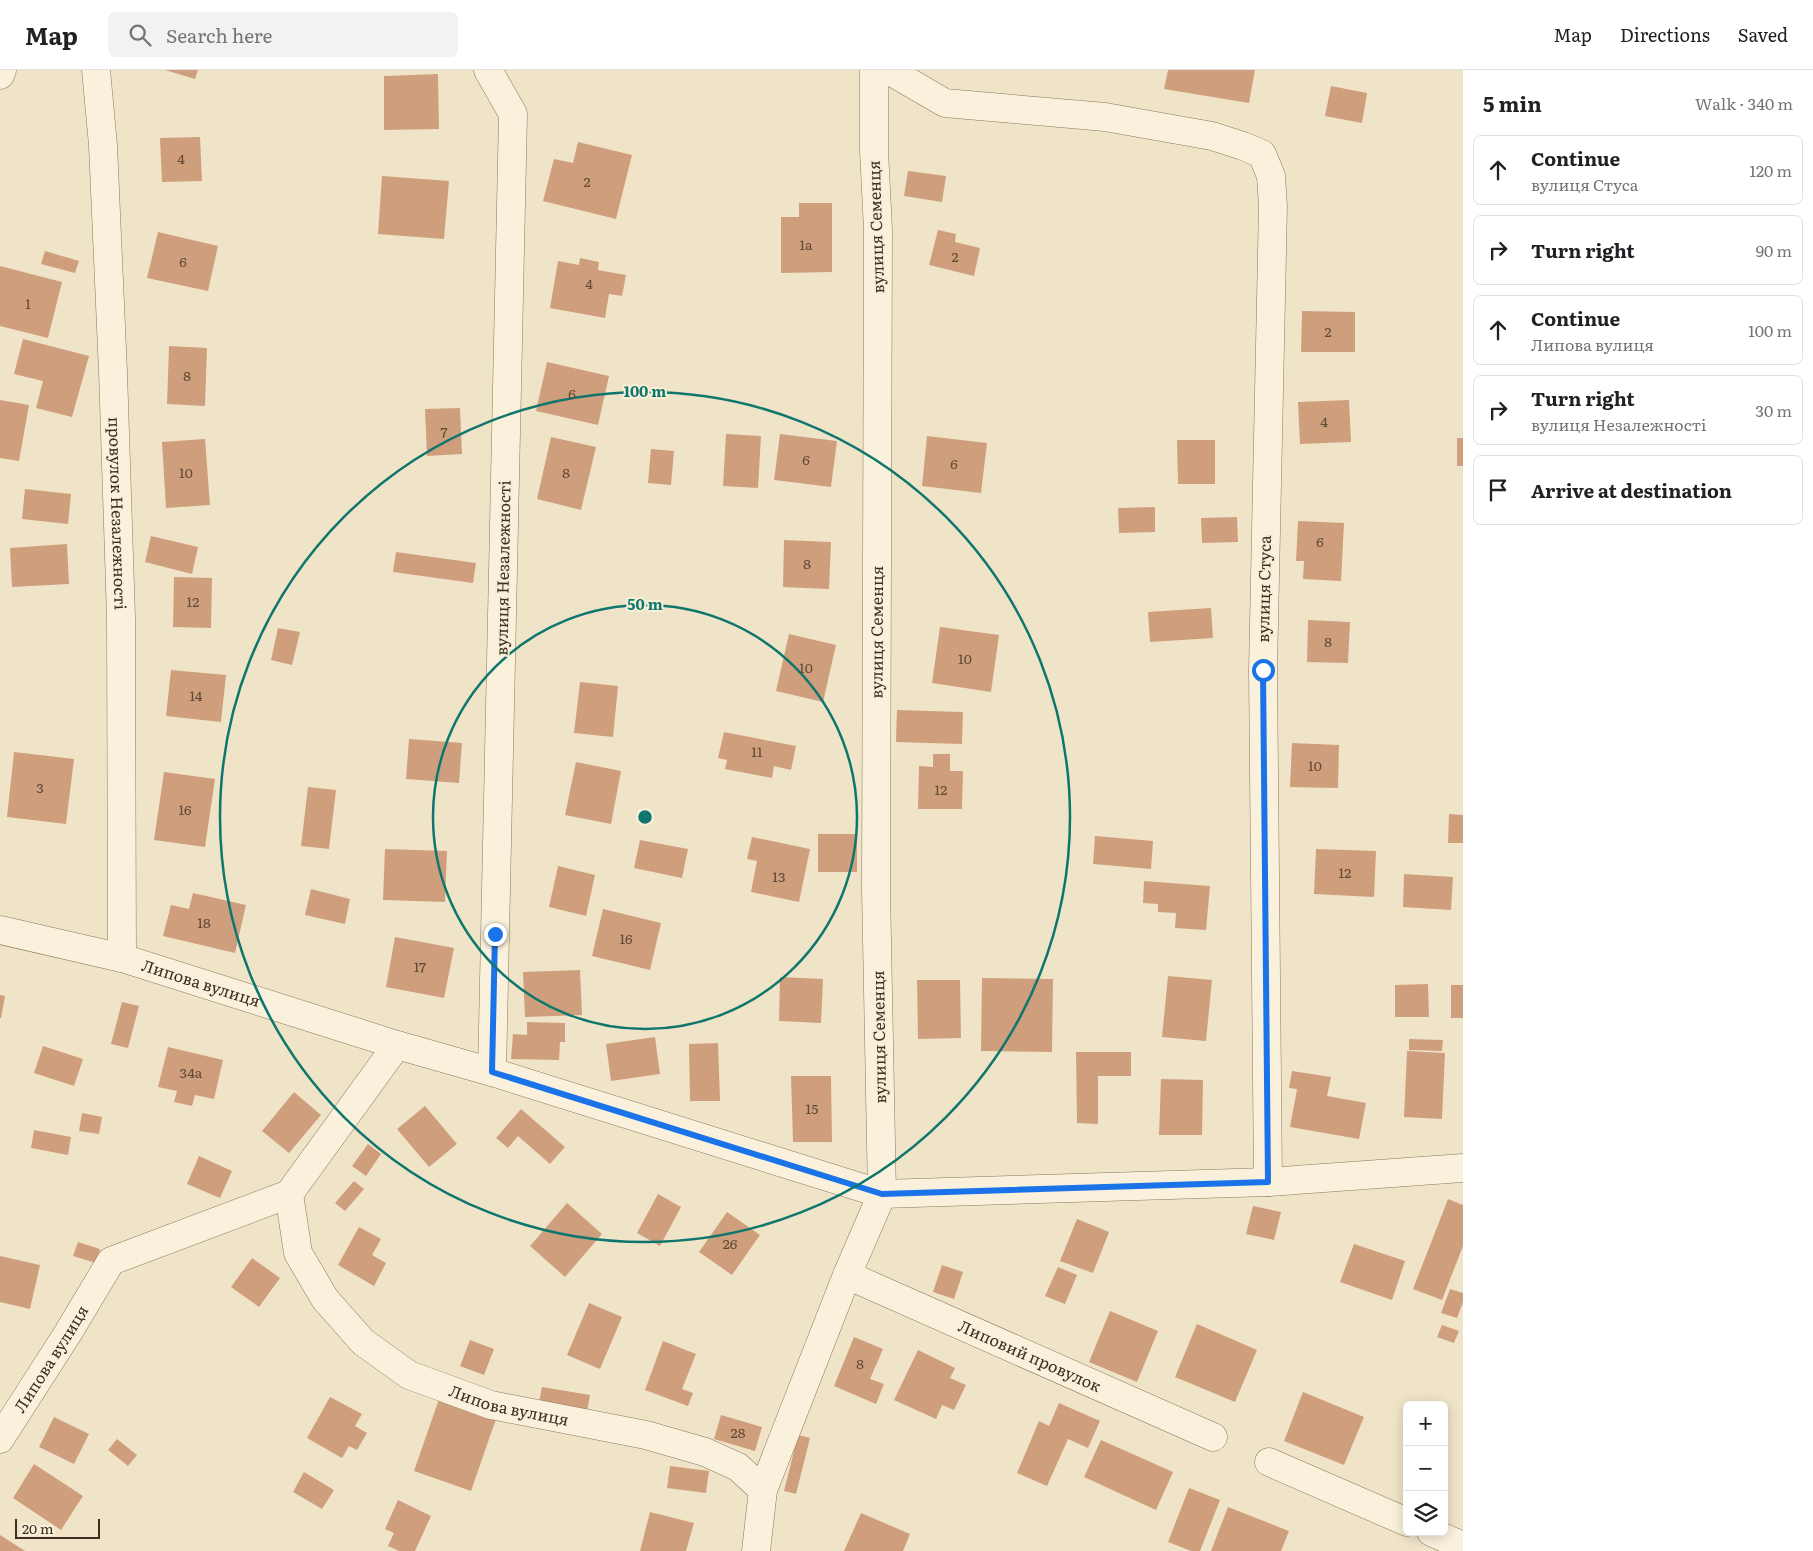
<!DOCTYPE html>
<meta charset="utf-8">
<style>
body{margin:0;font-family:Literata,serif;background:#f2f2f2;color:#202124}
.controls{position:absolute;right:15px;bottom:15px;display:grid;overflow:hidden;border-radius:8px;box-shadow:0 2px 12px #0003}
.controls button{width:45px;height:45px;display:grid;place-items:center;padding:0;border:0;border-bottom:1px solid #e0e0e0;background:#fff;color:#202124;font:25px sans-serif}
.scale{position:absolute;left:15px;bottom:12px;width:85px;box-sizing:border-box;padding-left:5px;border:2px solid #3d2e20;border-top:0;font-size:14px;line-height:18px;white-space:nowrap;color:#3d2e20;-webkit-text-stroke:4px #f7eed8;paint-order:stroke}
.stop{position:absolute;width:15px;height:15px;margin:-11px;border:4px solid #1a73e8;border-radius:50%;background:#fff}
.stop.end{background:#1a73e8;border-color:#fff;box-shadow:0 1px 5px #0008}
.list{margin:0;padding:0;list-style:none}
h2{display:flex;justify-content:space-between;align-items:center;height:65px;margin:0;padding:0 20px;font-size:21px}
h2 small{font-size:16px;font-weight:400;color:#757577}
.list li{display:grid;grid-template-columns:32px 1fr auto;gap:15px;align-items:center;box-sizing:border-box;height:70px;margin:0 10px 10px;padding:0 10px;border:1px solid #e0e0e0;border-radius:8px}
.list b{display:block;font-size:19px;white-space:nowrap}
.list p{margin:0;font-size:16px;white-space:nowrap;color:#757577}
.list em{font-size:16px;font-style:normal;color:#757577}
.icon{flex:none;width:28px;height:28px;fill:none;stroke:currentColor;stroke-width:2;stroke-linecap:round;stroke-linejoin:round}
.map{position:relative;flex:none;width:1463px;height:1481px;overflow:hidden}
header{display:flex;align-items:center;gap:30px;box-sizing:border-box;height:70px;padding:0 25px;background:#fff;border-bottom:1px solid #e0e0e0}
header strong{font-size:24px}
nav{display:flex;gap:28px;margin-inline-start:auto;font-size:18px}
.search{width:350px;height:45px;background:#f2f2f2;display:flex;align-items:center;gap:12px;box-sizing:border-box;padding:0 18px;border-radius:8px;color:#757577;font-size:19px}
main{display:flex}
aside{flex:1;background:#fff}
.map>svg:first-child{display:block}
.building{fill:#cf9f7d}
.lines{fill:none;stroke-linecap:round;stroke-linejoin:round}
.minor-casing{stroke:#8d765c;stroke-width:29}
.minor{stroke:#faf1dc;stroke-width:28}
.route{stroke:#1a73e8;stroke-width:6}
.ring{fill:none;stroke:#0f766e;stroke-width:2.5}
.labels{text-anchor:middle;stroke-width:4;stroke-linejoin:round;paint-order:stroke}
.number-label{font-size:14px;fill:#624a37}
.street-label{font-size:16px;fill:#3d2e20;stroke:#f7eed8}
.centre{fill:#0f766e;stroke:#f7eed8;stroke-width:2.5}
.ring-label{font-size:15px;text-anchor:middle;font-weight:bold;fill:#0f766e;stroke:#f7eed8;stroke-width:4;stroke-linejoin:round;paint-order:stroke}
</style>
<header>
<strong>Map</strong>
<div class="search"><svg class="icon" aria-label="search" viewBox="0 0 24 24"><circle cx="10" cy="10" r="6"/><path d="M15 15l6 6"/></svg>Search here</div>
<nav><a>Map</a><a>Directions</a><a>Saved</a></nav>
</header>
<main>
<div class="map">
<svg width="1463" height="1481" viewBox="0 0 1463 1481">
<rect width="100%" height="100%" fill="#f0e4c8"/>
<path class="building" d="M165,0H198L195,9Z
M1168,0H1255L1249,33L1164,19Z
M438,4L439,59L384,60V6Z
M1331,16L1367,23L1362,53L1325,46Z
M200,67L202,111L162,112L160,68Z
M578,72L632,85L616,149L543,131L554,89L573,93Z
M908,101L946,106L942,132L904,126Z
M382,106L449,111L444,169L378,164Z
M799,133H832V202L781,203V147H799Z
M938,160L956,164L955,172L980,178L974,206L929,195Z
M158,162L218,176L208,221L147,208Z
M45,181L79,191L75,203L41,194Z
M580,188L599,192L598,200L626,205L622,226L609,224L605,248L550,238L558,191L579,195Z
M0,196L62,212L48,268L0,256Z
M1302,241L1355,242V282H1301Z
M23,269L89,286L72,347L36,338L43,311L14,304Z
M169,276L207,278L205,336L167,334Z
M547,292L609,306L598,355L536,341Z
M0,330L29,335L19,391L0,388Z
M1349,330L1351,372L1300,374L1298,332Z
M460,338L462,384L427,386L425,339Z
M726,364L761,366L758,418L723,416Z
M780,364L837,371L831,417L774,410Z
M927,366L987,373L981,423L922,416Z
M551,367L596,377L581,440L537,429Z
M1457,368H1463V396H1457Z
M205,369L210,435L166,438L162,372Z
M1177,370H1215V414H1178Z
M651,379L674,381L671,415L648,413Z
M25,419L71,424L68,454L22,449Z
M1155,437V462L1119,463L1118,438Z
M1237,447L1238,472L1202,473L1201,448Z
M1298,451L1344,453L1341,511L1303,509L1304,491H1296Z
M151,466L198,477L192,504L145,492Z
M784,470L831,472L829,519L783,517Z
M67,474L69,514L12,517L10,478Z
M396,482L476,493L473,513L393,502Z
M174,507L212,508L211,558L173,557Z
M1211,538L1213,568L1150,572L1148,542Z
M1308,550L1350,552L1348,593L1307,592Z
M940,557L999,565L991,622L932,613Z
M278,558L300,562L292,595L271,590Z
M789,564L836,575L823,632L776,621Z
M171,600L226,605L221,652L166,646Z
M580,612L618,616L613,667L574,663Z
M897,640L963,642L962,674L896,672Z
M724,662L796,676L791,700L774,696L772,708L725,699L727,690L718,688Z
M409,669L462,673L459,713L406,709Z
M1292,673L1339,675L1338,718L1290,717Z
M14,682L74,689L66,754L7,747Z
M933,684H950V701H963L962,739H918L919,696L933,697Z
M576,692L621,701L611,754L565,745Z
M164,702L215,709L205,777L154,770Z
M308,717L336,720L329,779L301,776Z
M1449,744L1463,745V773H1448Z
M818,764H857V802H818Z
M1095,766L1153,771L1151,799L1093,794Z
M752,767L810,779L799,832L751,822L757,791L747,789Z
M640,770L688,779L682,808L634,798Z
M385,779L447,781L445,832L383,830Z
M1316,779L1376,781L1374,827L1314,824Z
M558,796L595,805L586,846L549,837Z
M1404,804L1453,807L1451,840L1403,837Z
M1144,811L1210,816L1206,860L1175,858L1176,843L1158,842V834L1143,833Z
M311,819L350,829L345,854L305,845Z
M193,823L246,835L235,883L163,866L171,835L189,839Z
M603,839L661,853L650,900L592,886Z
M395,867L454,878L444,928L386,917Z
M580,900L582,945L525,947L523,902Z
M1168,906L1212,910L1206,971L1162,967Z
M780,907L823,909L821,953L779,951Z
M982,908L1053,909L1052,982L981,981Z
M917,910H960L961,968L918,969Z
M1428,914L1429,947H1395V915Z
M1451,915H1463V948H1451Z
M0,925L5,926L1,948H0Z
M122,932L139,936L128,978L111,974Z
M527,952L565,953V972H560L559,990L511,989L513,964L527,965Z
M655,967L660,1004L611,1011L606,974Z
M1409,969L1443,970L1442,981L1409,980Z
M718,973L720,1031H690L689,974Z
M43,976L83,989L74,1016L34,1003Z
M168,977L223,990L214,1029L195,1025L192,1036L174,1032L177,1021L158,1017Z
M1407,981L1445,983L1442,1049L1404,1047Z
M1076,982H1131V1006H1098V1054L1077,1053Z
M1292,1001L1331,1007L1327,1026L1366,1033L1359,1069L1290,1057L1297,1019L1289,1018Z
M791,1006H831L832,1072H793Z
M1161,1009L1203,1010L1202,1065H1159Z
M294,1022L321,1045L289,1083L262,1061Z
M425,1036L457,1074L429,1097L397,1059Z
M521,1039L565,1077L550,1094L518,1066L508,1078L496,1068Z
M82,1043L102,1047L99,1064L79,1061Z
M34,1060L71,1067L68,1085L31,1078Z
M368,1074L381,1084L366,1106L352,1096Z
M199,1086L232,1101L220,1128L187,1114Z
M354,1111L364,1119L345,1141L335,1133Z
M658,1124L681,1137L660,1176L637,1163Z
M1448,1129L1463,1135V1176L1442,1230L1413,1219Z
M567,1133L602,1164L565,1207L530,1176Z
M1253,1136L1281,1142L1274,1170L1246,1164Z
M727,1142L760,1165L732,1205L699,1182Z
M1077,1149L1109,1162L1093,1203L1060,1191Z
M359,1157L381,1169L372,1185L386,1193L374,1216L338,1195Z
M78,1172L100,1179L96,1193L73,1186Z
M1354,1174L1405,1191L1392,1230L1340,1212Z
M0,1186L40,1195L30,1239L0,1232Z
M252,1188L280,1208L259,1237L231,1217Z
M942,1195L963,1202L954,1229L933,1222Z
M1058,1197L1077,1205L1065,1234L1045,1226Z
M1450,1219L1463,1223V1232L1457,1248L1441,1243Z
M589,1233L622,1247L600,1299L567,1285Z
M1110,1241L1158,1261L1137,1312L1089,1292Z
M1197,1254L1257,1280L1235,1332L1175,1307Z
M1442,1255L1459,1261L1454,1273L1437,1267Z
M854,1267L883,1279L870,1309L884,1314L876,1334L834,1316Z
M470,1270L494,1279L484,1305L460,1296Z
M663,1271L696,1284L682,1319L693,1323L688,1336L645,1320Z
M918,1280L955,1298L950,1308L966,1315L954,1340L942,1335L936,1349L894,1330Z
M542,1317L590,1325L586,1347L538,1338Z
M1303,1322L1364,1347L1344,1395L1284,1371Z
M330,1327L362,1344L355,1356L367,1363L357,1380L349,1376L342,1388L307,1368Z
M439,1329L496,1349L471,1421L414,1401Z
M1059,1333L1100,1351L1088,1378L1068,1369L1047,1416L1017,1403L1039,1351L1049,1356Z
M721,1345L762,1357L755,1381L714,1369Z
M54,1347L89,1364L74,1394L39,1377Z
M798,1365L810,1368L796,1424L784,1421Z
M117,1369L137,1385L128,1396L108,1380Z
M1101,1370L1173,1402L1156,1440L1084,1407Z
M34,1394L83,1426L61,1460L13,1428Z
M670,1396L709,1401L706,1423L667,1418Z
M304,1402L334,1420L322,1439L293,1422Z
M1189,1418L1220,1430L1200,1481H1191L1168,1472Z
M398,1430L431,1446L415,1481H399L388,1476L394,1463L385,1459Z
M1228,1437L1289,1461L1281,1481H1211Z
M650,1442L694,1453L686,1481H640Z
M861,1443L910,1464L903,1481H844Z
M0,1465L25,1481H0Z"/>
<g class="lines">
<defs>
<g id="minor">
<path id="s1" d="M96,0L103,75L113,302L121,547L122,888"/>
<path d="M488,0L513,44L492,1002"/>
<path d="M888,0L945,33L1105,47L1212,66L1243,76L1262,84L1271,106L1273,136L1263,600L1268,1112"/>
<path d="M0,5L2,0"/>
<path id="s2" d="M0,860L122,888L397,975L492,1002L882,1124L1268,1112L1463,1098"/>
<path id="s3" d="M397,975L289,1124L298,1183L325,1229L363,1272L409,1305L491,1335L646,1365L705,1382L738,1397L763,1420L756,1481"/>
<path id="s4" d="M847,1205L1213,1367"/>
<path id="s5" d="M0,1369L68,1263L111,1191L289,1124"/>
<path d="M1269,1392L1407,1452"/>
<path id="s6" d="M763,1420L847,1205L882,1124L876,819L878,160L874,80V0"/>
<path d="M1431,1462L1463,1476"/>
</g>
</defs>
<use href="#minor" class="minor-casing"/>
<use href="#minor" class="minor"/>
</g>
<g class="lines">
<path class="route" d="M495,864L492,1002L882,1124L1268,1112L1263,600"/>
</g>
<g class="ring">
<circle cx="645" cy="747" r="212"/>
<circle cx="645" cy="747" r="425"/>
</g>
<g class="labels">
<g class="number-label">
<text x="181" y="94">4</text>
<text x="587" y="117">2</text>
<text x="806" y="180">1а</text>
<text x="955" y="192">2</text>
<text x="183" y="197">6</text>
<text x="589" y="219">4</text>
<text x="28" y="239">1</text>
<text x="1328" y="267">2</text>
<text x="187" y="311">8</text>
<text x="572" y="329">6</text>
<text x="1324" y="357">4</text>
<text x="444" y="367">7</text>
<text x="806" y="395">6</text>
<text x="954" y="399">6</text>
<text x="186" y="408">10</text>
<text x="566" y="408">8</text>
<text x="1320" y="477">6</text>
<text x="807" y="499">8</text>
<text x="193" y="537">12</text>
<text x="1328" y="577">8</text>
<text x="965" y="594">10</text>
<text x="806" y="603">10</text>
<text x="196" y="631">14</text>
<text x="757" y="687">11</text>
<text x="1315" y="701">10</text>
<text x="40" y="723">3</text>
<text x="941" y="725">12</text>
<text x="185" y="745">16</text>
<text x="1345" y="808">12</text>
<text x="779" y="812">13</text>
<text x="204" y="858">18</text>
<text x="626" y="874">16</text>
<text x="420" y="902">17</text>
<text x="191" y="1008">34а</text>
<text x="812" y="1044">15</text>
<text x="730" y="1179">26</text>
<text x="860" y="1299">8</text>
<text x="738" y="1368">28</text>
</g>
<g class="street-label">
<text transform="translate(876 157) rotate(-92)" y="6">вулиця Семенця</text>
<text dy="6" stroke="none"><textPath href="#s1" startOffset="444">провулок Незалежності</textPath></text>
<text transform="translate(503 498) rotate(-89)" y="6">вулиця Незалежності</text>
<text transform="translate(1264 519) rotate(-89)" y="6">вулиця Стуса</text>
<text dy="6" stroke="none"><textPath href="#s6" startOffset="881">вулиця Семенця</textPath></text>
<text dy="6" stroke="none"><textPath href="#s2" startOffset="208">Липова вулиця</textPath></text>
<text transform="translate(879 967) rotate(-91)" y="6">вулиця Семенця</text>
<text dy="6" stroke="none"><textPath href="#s4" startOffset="200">Липовий провулок</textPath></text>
<text dy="6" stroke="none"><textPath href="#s5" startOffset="95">Липова вулиця</textPath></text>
<text dy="6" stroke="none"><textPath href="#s3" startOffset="516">Липова вулиця</textPath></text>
</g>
</g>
<circle cx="645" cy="747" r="8" class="centre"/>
<g class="ring-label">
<text x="645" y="327">100 m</text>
<text x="645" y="540">50 m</text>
</g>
</svg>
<div class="controls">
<button>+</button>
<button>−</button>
<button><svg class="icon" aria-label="layers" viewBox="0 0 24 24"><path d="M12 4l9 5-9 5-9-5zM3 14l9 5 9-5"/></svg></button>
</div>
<div class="scale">20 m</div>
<div class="stop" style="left:1263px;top:600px"></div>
<div class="stop end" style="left:495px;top:864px"></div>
</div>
<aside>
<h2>5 min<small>Walk · 340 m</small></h2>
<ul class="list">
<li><svg class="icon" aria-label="ahead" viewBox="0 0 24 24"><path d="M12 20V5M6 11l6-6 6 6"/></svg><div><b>Continue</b><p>вулиця Стуса</p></div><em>120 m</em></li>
<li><svg class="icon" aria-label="right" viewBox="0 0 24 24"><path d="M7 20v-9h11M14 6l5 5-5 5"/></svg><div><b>Turn right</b></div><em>90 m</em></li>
<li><svg class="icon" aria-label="ahead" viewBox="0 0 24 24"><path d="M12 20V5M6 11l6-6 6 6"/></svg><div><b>Continue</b><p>Липова вулиця</p></div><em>100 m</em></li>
<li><svg class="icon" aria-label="right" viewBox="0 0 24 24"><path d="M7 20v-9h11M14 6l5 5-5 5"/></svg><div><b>Turn right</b><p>вулиця Незалежності</p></div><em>30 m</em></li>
<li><svg class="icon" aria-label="arrive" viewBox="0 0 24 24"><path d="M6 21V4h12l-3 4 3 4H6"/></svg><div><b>Arrive at destination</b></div></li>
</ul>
</aside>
</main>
